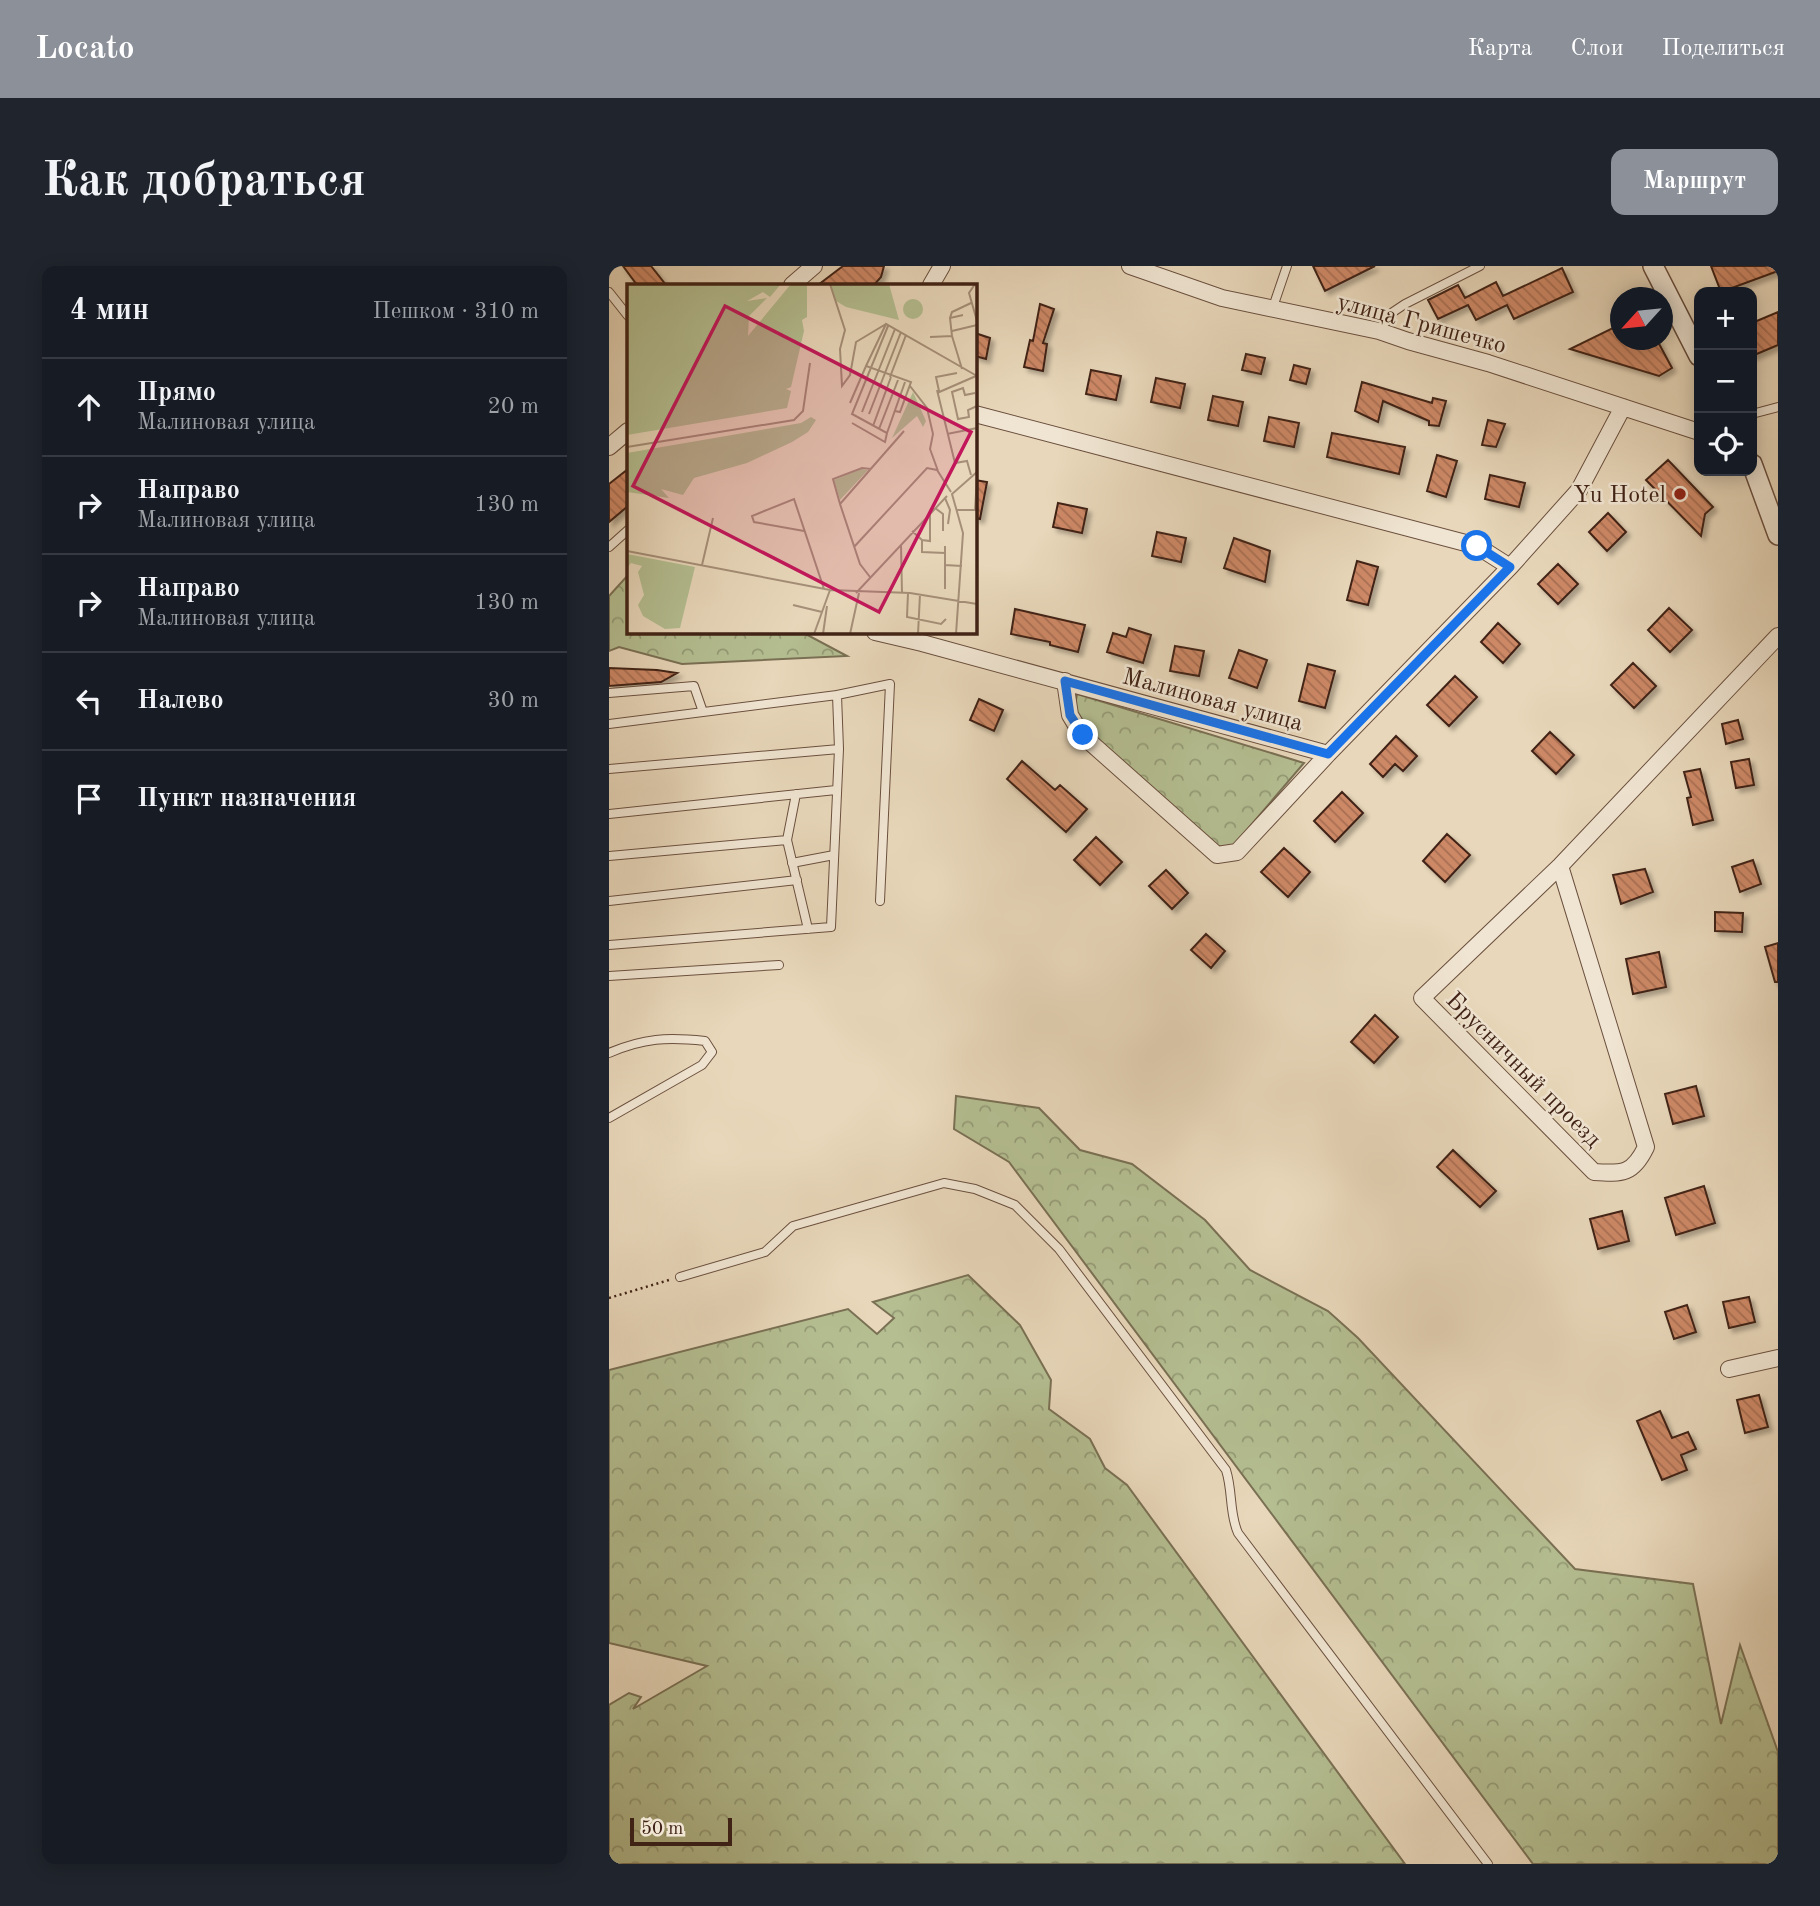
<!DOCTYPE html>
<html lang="ru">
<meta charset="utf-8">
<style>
body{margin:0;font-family:"Old Standard TT",serif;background:#20242c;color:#f1f3f6}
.controls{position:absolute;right:21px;top:21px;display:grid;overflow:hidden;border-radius:14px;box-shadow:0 4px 18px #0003}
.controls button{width:63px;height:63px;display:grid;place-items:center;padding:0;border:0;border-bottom:2px solid #363941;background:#171b24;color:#f1f3f6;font:35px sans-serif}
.compass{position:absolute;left:1001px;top:21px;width:63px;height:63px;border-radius:50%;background:#171b24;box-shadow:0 4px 18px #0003;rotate:243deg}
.scale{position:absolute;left:21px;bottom:18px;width:102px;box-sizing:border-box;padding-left:7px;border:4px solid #412316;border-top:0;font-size:19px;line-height:24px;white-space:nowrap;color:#412316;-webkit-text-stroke:5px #f0e5d2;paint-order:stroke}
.stop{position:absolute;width:21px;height:21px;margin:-16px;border:5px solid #1a73e8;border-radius:50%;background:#fff}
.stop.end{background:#1a73e8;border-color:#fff;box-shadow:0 2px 7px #0008}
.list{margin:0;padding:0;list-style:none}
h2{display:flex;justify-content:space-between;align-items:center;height:91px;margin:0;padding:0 28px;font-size:30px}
h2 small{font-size:23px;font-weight:400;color:#9ea1a6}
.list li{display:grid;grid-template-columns:46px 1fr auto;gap:21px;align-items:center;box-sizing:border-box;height:98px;padding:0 28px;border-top:2px solid #363941}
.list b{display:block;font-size:26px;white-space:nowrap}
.list p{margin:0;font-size:23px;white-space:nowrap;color:#9ea1a6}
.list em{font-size:23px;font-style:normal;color:#9ea1a6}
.icon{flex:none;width:38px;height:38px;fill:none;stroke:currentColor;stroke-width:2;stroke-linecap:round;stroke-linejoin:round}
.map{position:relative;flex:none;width:1169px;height:1598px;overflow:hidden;border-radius:14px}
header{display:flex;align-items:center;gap:42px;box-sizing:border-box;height:98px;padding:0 35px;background:#8c9099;color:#fff}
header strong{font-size:33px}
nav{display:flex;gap:38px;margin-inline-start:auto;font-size:24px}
.intro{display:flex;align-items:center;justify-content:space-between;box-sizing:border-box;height:168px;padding:0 42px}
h1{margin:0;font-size:49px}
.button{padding:18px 32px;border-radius:14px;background:#8c9099;color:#fff;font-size:24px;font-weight:700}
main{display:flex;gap:42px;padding:0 42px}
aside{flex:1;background:#171b24;border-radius:14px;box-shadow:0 4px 18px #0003}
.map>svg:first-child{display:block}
.forest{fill:url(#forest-crowns);stroke:#7a7054;stroke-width:2}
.building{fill:url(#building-back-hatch);stroke:#412316;stroke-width:2;filter:url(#shadow)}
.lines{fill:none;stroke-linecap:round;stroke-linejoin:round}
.service-casing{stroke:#6b503f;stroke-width:10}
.minor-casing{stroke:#6b503f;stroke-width:18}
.tertiary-casing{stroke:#6b503f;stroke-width:22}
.path{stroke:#412316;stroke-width:2.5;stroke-dasharray:2 3.5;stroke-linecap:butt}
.service{stroke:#f0e5d2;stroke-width:8}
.minor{stroke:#f0e5d2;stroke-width:16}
.tertiary{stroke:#f0e5d2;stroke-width:19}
.route{stroke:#1a73e8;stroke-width:9}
.poi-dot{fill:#8f2418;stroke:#f0e5d2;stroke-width:2.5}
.labels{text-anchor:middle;stroke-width:5;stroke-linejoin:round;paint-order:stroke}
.street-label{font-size:24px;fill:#412316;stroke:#f0e5d2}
.poi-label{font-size:24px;fill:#412316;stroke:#f0e5d2;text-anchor:end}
.inset-road{fill:none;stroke:#a58f78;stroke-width:2}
.view{fill:#c2185b;fill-opacity:0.15;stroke:#c2185b;stroke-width:3.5}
.inset-edge{fill:none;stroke:#412316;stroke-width:3.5}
</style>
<header>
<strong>Locato</strong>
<nav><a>Карта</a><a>Слои</a><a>Поделиться</a></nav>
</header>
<div class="intro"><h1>Как добраться</h1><a class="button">Маршрут</a></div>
<main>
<aside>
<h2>4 мин<small>Пешком · 310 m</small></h2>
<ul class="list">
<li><svg class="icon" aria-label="ahead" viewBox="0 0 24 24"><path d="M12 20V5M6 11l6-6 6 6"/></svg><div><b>Прямо</b><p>Малиновая улица</p></div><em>20 m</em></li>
<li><svg class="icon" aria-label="right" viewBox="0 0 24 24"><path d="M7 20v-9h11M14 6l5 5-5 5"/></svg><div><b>Направо</b><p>Малиновая улица</p></div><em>130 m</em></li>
<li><svg class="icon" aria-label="right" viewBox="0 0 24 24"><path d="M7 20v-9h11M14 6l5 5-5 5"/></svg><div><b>Направо</b><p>Малиновая улица</p></div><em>130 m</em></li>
<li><svg class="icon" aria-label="left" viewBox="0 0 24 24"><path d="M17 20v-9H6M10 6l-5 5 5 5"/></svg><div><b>Налево</b></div><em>30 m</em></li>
<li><svg class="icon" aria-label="arrive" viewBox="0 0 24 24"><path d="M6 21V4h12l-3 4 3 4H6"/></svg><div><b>Пункт назначения</b></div></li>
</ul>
</aside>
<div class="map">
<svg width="1169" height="1598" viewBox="0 0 1169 1598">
<defs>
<pattern id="forest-crowns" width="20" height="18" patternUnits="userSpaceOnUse" patternTransform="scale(1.75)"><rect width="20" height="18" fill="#b4be91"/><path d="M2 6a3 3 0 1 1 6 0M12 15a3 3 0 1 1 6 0" fill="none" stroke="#949a75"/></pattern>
<pattern id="building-back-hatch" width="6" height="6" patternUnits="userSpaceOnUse" patternTransform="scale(1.75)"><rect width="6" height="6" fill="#cd8866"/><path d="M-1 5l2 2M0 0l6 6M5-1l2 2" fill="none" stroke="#a86f53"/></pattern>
<filter id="shadow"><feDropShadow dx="4" dy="4" stdDeviation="2" flood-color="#0004"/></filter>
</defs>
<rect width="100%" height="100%" fill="#e8d7ba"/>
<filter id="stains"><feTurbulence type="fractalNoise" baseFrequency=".00286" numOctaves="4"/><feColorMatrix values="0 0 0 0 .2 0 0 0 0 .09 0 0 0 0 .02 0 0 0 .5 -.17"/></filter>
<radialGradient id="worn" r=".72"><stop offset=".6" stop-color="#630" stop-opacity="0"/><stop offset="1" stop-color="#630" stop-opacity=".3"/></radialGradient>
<path class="forest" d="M19,309V366H193L238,390L73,398L10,381L0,385V330Z
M468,428L695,497L625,579L610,581L480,468L465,445Z
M347,830L430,842L471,884L523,898L596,954L641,1004L719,1045L749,1072L966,1303L1084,1318L1112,1458L1131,1379L1169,1486V1598H924L400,896L345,863Z
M359,1009L411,1059L442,1114L440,1143L481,1173L496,1202L518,1219L796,1598H0V1439L20,1427L32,1431L24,1443L98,1400L0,1377V1104L239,1043L268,1068L285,1052L264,1036Z"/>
<path class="building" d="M14,0H42L57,19H28Z
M234,0H275L272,11L265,19H209Z
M704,0H766L716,25Z
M1102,0H1169V5L1112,26Z
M953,2L964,26L905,53L898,39L867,54L859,39L829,53L819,34L849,19L856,32L887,16L894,30Z
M431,38L445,43L434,77L438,78L434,105L415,101L421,74L424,75Z
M1169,46V79L1143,90V57Z
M1012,58V74H1048L1063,102L1050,110L961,83Z
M366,67L381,72L377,93L366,90Z
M637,88L656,92L652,108L633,104Z
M685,99L701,103L697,118L681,114Z
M482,104L512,110L507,134L477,128Z
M547,112L576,118L571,142L542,136Z
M753,116L823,137L824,132L837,135L830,160L820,159V155L774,135L769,156L746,145Z
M604,130L634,136L629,160L599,154Z
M660,151L690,157L685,181L655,175Z
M879,154L896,158L887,181L873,179Z
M723,167L796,181L790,208L718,191Z
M828,189L848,195L837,231L818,225Z
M1059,194L1104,241L1096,248L1092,270L1037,214Z
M19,203V240L0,256V218Z
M881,209L916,217L910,241L876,233Z
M366,214L378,216L371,253L366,252Z
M449,237L478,243L473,267L444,261Z
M999,247L1017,266L998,285L980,266Z
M548,266L577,272L572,296L543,290Z
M625,272L661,285L656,316L615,302Z
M748,295L769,301L759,339L738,334Z
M949,298L969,318L949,338L929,318Z
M1060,342L1083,364L1061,386L1039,364Z
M406,343L476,359L469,386L441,379V376L402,368Z
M889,357L911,378L894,397L872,376Z
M520,362L542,369L534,397L498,386L504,367L517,371Z
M566,380L595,385L590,410L561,405Z
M630,384L658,394L648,422L620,412Z
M1024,397L1047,420L1025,442L1002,419Z
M699,398L726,405L716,442L690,435Z
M0,402L48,404L68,407L52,416L0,420Z
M846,410L868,431L840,460L818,439Z
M370,433L394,444L385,465L361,454Z
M1129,454L1134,473L1117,478L1113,458Z
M941,466L965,489L947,508L923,485Z
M787,470L808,490L794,505L786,498L774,511L761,498Z
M1140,493L1145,519L1127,522L1122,496Z
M413,495L446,524L451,519L478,543L457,566L398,513Z
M1091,503L1104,554L1084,559L1078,532L1082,531L1075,506Z
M733,526L754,547L726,576L705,555Z
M838,568L861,589L836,616L814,595Z
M487,571L513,596L491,619L465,594Z
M675,582L701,606L679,631L652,606Z
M1144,594L1152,618L1131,626L1123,601Z
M1036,603L1044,626L1012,638L1004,609Z
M557,604L579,627L563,643L540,620Z
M1106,646L1134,647L1133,666L1106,665Z
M597,668L616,685L602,702L582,684Z
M1169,677V716H1166L1156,681Z
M1050,686L1057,721L1024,728L1017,693Z
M766,749L789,771L765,797L742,776Z
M1087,820L1095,850L1064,858L1056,828Z
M844,884L887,925L871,941L828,901Z
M1095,920L1106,957L1067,969L1056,932Z
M1013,945L1020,975L989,983L981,953Z
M1140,1031L1146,1056L1120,1062L1114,1036Z
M1078,1039L1087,1066L1065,1073L1056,1046Z
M1150,1129L1159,1161L1136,1167L1128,1134Z
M1051,1145L1063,1172L1079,1166L1087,1183L1072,1189L1078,1204L1053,1214L1028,1155Z"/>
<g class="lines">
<defs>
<path id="service" d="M0,26L19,50
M663,44L678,0
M770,65L784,46L796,38L871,0
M1143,148L1169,141
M0,281L19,264
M0,427L85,420L94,446
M0,458L228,429
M0,503L230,483
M187,528L178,574L199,663
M0,548L227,524
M0,590L178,574
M183,597L225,589
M0,635L188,614
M0,679L222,661L230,483L228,429L281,418L271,635
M0,710L170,699
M0,787C35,772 58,771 96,775L103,786L93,799L0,852
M71,1011L156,986L184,960L335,917L366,923L406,939L450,983L617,1204C624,1226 620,1247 629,1267L879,1598"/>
<path id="minor" d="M521,0L613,32L770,65L799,75L879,97L1090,166
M183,19L205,0
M322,19L333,0
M366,148L868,280L901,301
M0,181L19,165
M266,366L313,377L719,488L901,301L970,224L1014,141
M456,415L461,449L473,469L608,589L628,586L719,488
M951,600L1037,881C1024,908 1014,908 985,906L813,732L951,600L1169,370
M1120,1103L1169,1092"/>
<path id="tertiary" d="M1044,0L1090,90
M1143,198L1169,269"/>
</defs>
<use href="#service" class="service-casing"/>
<use href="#minor" class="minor-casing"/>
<use href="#tertiary" class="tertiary-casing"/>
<path class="path" d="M0,1032L60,1014"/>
<use href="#service" class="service"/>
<use href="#minor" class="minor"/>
<use href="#tertiary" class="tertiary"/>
</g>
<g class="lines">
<path class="route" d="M474,469L461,449L456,415L719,488L901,301L868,280"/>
</g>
<circle class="poi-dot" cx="1071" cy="228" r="7"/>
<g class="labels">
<g class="street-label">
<text transform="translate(813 57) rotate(15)" y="8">улица Гришечко</text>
<text transform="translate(604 433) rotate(15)" y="8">Малиновая улица</text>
<text transform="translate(915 803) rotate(45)" y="8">Брусничный проезд</text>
</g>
<g class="poi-label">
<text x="1057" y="236">Yu Hotel</text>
</g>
</g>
<g transform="translate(18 18)">
<rect width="350" height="350" fill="#e8d7ba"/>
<path d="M276 25a10 10 0 1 1 20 0a10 10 0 1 1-20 0Z" fill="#b4be91"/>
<path d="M0,0H154L143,13L136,8L120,17L140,14L122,32L121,52L164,0H180V33L175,36L177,47L164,103L159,105L164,107L160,124L0,151ZM202,0H262L272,36L219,23L209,17ZM286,108L299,137L296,143L290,132L265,154ZM184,133L189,136L181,148L165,158L120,179L67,194L56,211L34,205L42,214L0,208V169L174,139ZM234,185L241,186L213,216L207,196ZM0,270L68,283L53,344L38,345L16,332L11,321L17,311L11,288L15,282L4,279L0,284Z" fill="#b4be91"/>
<path class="inset-road" d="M203,0L218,46L213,65L215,102L223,91L229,58L259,40M348,0L342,9L350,37M323,34L325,28L344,19M325,47L350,41M325,52L323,34L336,31M303,53L325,52L335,85M263,93L279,51M283,102L300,124L306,150L303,165L311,187M310,106L328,179L340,177L344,191M312,107L309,93L330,89M310,109L349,92M348,109L338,111L336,104L325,108L331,135L342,133L341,126L350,122M223,119L239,82M268,127L273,128L284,98L239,82L259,40L350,92M235,128L268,45M242,130L274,48M225,139L258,158L260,149L225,130L261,42M246,142L264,93M252,145L271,96M260,149L278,98M320,150L350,144M0,163L167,136L176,127L183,79M318,214L323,226L321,240M213,220L206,195L235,184L244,185M308,224L316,230V247M329,226H348L350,193M177,247L127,238L125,232L167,215L197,305M285,247L295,256L303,257V229M295,256V268L318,269M274,261L275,309M318,262V281L335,282M227,263L300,184L310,186L324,208M0,267L203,306L283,309L350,320M75,281L86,234M243,293L233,280L213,220L277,147M318,305V281M229,309L320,212M281,309L280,333L314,340L319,335M166,321L195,328M187,350L203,306M196,350L200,322M223,350L232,309M291,350L293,310M329,350L336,249L325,210L350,188"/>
<path class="view" d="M98,22L344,148L252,328L6,202Z"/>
<rect width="350" height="350" class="inset-edge"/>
</g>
<rect width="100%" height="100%" filter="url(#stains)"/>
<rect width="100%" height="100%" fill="url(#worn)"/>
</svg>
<div class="controls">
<button>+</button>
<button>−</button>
<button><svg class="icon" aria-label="locate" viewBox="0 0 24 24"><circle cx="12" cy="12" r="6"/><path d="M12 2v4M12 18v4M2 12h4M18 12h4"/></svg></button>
</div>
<svg class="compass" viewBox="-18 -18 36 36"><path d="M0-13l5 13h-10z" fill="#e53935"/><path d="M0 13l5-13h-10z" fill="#9ea1a6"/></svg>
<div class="scale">50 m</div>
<div class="stop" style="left:868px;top:280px"></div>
<div class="stop end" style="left:474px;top:469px"></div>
</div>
</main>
